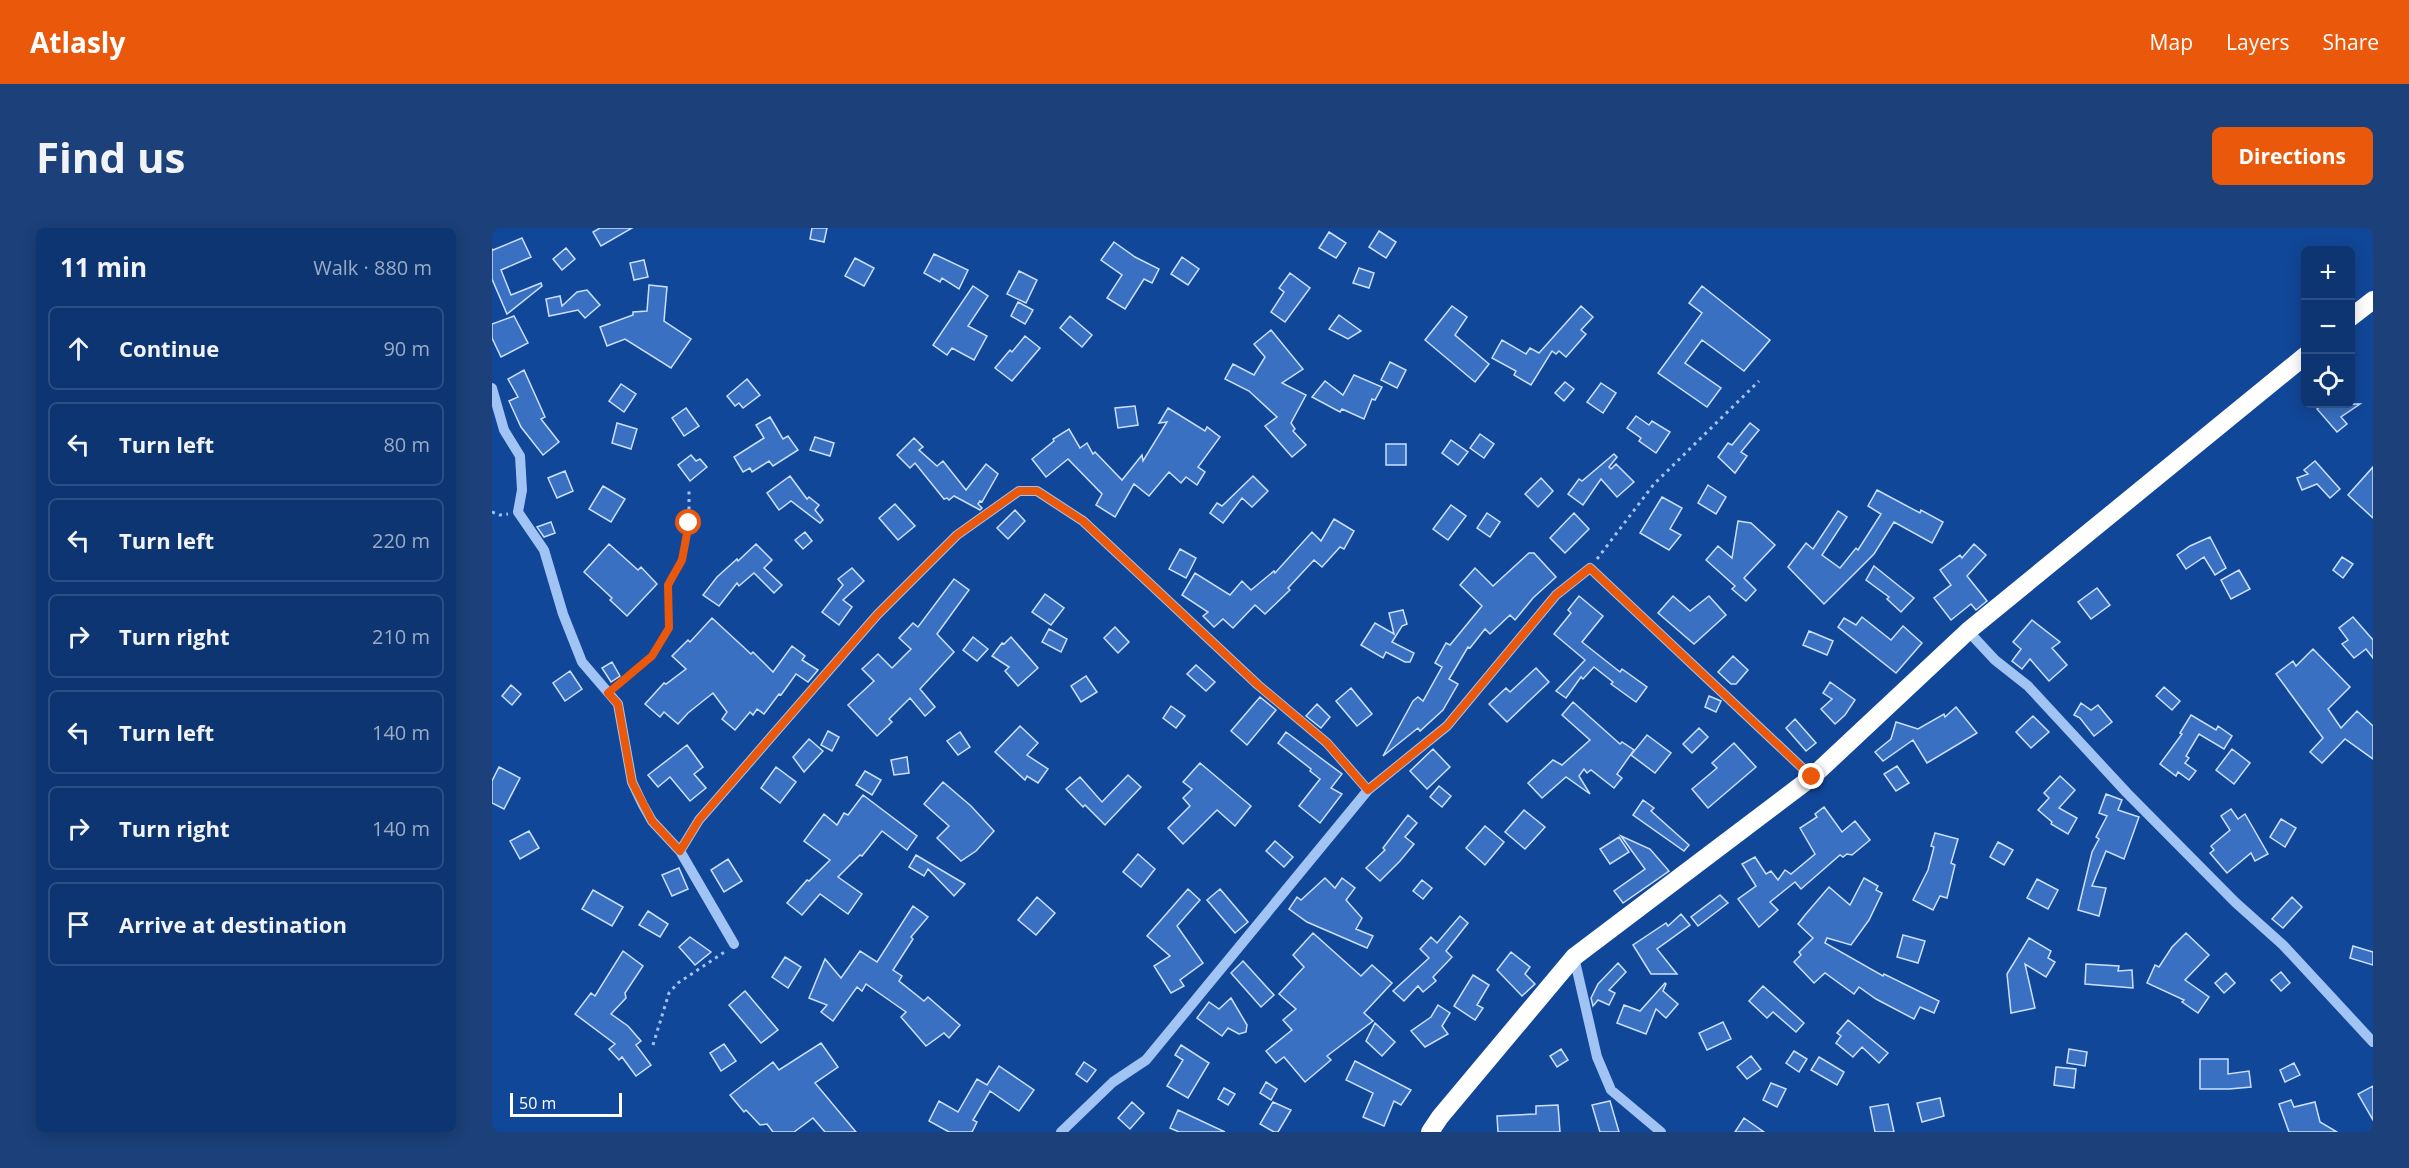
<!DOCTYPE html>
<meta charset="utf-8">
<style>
body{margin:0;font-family:"Open Sans",sans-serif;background:#1b407a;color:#f1f3f6}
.controls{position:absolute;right:18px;top:18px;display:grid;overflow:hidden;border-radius:9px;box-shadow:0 3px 15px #0003}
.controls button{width:54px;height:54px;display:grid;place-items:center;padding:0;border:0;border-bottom:2px solid #2d5084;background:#0d3572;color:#f1f3f6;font:30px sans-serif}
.scale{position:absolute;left:18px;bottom:15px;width:112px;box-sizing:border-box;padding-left:6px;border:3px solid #fff;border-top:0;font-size:16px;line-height:21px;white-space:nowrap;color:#fff;-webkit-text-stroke:4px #114798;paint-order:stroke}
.stop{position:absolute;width:18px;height:18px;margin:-14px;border:4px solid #ea580c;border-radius:50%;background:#fff}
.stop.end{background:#ea580c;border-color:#fff;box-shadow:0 2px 6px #0008}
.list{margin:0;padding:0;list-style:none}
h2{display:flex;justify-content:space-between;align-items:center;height:78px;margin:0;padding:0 24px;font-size:26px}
h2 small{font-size:20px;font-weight:400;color:#9aabc4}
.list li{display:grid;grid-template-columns:39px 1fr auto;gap:18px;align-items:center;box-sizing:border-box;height:84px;margin:0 12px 12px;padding:0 12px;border:2px solid #2d5084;border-radius:9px}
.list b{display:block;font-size:22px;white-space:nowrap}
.list em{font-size:20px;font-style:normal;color:#9aabc4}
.icon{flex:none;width:33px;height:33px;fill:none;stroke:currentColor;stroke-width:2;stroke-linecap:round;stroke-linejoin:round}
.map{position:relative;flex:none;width:1881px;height:904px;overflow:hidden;border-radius:9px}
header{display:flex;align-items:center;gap:36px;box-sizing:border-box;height:84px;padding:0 30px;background:#ea580c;color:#fff}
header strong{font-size:28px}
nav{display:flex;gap:33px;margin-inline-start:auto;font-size:21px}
.intro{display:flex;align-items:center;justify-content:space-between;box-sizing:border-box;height:144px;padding:0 36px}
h1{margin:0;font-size:42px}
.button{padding:15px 27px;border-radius:9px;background:#ea580c;color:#fff;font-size:21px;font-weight:700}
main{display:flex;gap:36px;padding:0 36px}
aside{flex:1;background:#0d3572;border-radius:9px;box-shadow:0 3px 15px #0003}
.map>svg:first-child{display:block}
.building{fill:#3a70c1;stroke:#cbe0fe;stroke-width:1.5}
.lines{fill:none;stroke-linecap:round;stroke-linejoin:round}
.path{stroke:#a2c4f4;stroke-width:3;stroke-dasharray:3 4.5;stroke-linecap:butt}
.minor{stroke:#a2c4f4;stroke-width:10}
.highway{stroke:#fff;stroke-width:18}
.route{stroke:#ea580c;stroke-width:8}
</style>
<header>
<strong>Atlasly</strong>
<nav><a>Map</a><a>Layers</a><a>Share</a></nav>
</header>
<div class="intro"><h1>Find us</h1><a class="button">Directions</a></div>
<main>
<aside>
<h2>11 min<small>Walk · 880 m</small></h2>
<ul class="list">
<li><svg class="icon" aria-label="ahead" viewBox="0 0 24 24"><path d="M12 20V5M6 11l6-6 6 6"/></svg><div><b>Continue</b></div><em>90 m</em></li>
<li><svg class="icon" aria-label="left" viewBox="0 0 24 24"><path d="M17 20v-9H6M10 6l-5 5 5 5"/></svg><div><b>Turn left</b></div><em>80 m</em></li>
<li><svg class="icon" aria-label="left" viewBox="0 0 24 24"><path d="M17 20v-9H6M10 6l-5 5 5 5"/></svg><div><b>Turn left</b></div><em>220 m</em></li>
<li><svg class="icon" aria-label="right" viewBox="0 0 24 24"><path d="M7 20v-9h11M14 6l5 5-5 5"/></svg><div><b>Turn right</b></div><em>210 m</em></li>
<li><svg class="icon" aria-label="left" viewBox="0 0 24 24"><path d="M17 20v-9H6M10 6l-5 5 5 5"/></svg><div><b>Turn left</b></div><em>140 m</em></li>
<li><svg class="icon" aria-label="right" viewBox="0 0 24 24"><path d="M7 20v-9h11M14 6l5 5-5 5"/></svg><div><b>Turn right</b></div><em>140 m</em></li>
<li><svg class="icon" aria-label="arrive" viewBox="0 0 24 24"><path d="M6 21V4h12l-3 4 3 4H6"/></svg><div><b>Arrive at destination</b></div></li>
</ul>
</aside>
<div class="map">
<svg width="1881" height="904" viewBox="0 0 1881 904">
<rect width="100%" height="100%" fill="#114798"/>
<path class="building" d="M108,0H140L109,18L101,4Z
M320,0H335L332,14L318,11Z
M887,3L904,14L894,30L877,19Z
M837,4L854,15L844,30L827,20Z
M30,10L39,29L9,42L19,67L49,55L50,58L15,86L0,51V21L1,22Z
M622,14L643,29L667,41L660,55L652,51L633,81L615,70L630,47L609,32Z
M74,20L83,31L70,42L61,31Z
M442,26L476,42L467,61L450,50L448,54L432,45Z
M690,29L707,41L696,57L679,46Z
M363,30L382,40L372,58L353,48Z
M152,32L156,49L142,52L138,35Z
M867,40L882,45L877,60L861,55Z
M527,43L545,52L534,75L515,66Z
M798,45L818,60L793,94L779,84L792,64L787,60Z
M157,57L175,59L172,93L199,111L179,140L133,111L115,118L108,99L141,87V84L155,83Z
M481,58L496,68L476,98L495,108L482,132L460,120L455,127L441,117Z
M1210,58L1278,112L1252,143L1210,112L1193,135L1229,160L1215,179L1166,145L1210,85L1197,75Z
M95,62L108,77L93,90L86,82L57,88L54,71L68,68L70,78L85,64Z
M526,74L541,82L533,96L519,88Z
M960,78L975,89L963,107L997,136L983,154L933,112Z
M1089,78L1101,89L1089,102L1094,106L1074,129L1067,123L1064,126L1060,123L1039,157L1022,147L1024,143L1000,130L1010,112L1034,126L1038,120L1047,125Z
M847,87L869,103L856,111L837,101Z
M22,88L36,115L9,129L0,110V96Z
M578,88L600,107L590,119L568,100Z
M779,102L811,141L790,155L814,167L799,195L803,201L801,203L814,217L800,229L773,198L785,189L757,163L733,151L741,136L762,147L773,129L762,116Z
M533,108L548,120L520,153L503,140L518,122L520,124Z
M898,134L914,142L905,160L889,152Z
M32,142L53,189L49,191L67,214L51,227L29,199L17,173L26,169L16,151Z
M862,147L890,159L883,172L880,171L872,191L850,181L848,184L820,169L833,153L851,167Z
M255,151L268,167L251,180L247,175L243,178L235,168Z
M1073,154L1082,161L1072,173L1063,165Z
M1109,155L1124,165L1111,185L1095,174Z
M129,156L144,166L132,184L117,173Z
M1832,176H1868L1849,189L1855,196L1845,204L1825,181Z
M643,178L646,197L626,200L623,180Z
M194,180L207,198L192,208L180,190Z
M676,180L713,203L715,199L728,209L706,239L713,244L705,257L694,249L689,255L677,244L657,268L642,256L623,289L604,277L610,266L576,231L554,249L540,231L562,213L561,211L577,201L588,220L595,215L601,226L603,224L630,252L650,227L651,233L675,194L667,195Z
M1144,188L1157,197L1160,193L1178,204L1164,225L1147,213L1149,210L1135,200Z
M278,189L291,211L296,208L306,222L281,238L277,233L260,244L258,240L251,244L242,229L272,210L264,197Z
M125,195L145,201L139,221L120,215Z
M1258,195L1267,202L1249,224L1255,228L1243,245L1226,229L1236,215L1240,217Z
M988,206L1002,216L992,230L978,220Z
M323,209L342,215L338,228L318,222Z
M422,210L431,219L427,222L445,238L451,233L474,262L494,236L506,246L490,274L488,273L486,276L490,280L488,282L462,268L457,272L455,270L452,271L423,235L418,240L405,227Z
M959,212L976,224L966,237L950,225Z
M894,216H914V237H894Z
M1122,226L1125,229L1117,239L1119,241L1124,236L1142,254L1125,269L1109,251L1091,277L1076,266L1087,251L1090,253Z
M199,227L204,233L208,231L215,239L198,253L186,237Z
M1823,233L1848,261L1838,270L1825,256L1810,262L1805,250L1816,246L1812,242Z
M1881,239V290L1856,267Z
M73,243L81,263L65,270L56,250Z
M298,248L315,271L317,269L327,277L323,282L331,292L328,295L299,273L287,282L275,265Z
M761,248L776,263L760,279L750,270L731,295L718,285L725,275L730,278Z
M1049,250L1061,263L1046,279L1033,266Z
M1216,257L1234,269L1224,286L1206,275Z
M111,258L133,271L119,294L97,281Z
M1385,262L1428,285L1429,282L1451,294L1440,315L1402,294L1382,326L1332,376L1296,339L1314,315L1321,321L1346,283L1355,289L1330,327L1348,340L1364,320L1366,322L1389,286L1376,278Z
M1170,269L1190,280L1178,301L1189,307L1177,322L1148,305Z
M403,276L423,298L406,312L387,290Z
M959,277L974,288L956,312L941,301Z
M523,282L533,293L516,311L505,300Z
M995,285L1008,294L998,309L985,300Z
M1082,285L1097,301L1073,325L1058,310Z
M842,291L862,303L852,321L848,319L830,339L822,332L796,360L798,362L773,386L763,377L741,400L731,391L722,399L711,388L716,384L690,367L703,345L738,367L750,353L759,362L782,343L783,345L820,304L829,313Z
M1246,293L1259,295L1283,317L1252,350L1264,362L1254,373L1240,361L1243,358L1214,332L1226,318L1240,330Z
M59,294L63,305L52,309L45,299Z
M313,304L320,313L311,321L303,312Z
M1718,309L1734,340L1723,347L1712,329L1694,341L1685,327L1698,318Z
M117,316L146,342L149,339L165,356L135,388L118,372L120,370L92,344Z
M264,316L280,332L272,340L290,357L282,365L262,345L247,358L245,355L227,378L211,367L225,349L245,331L246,333Z
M1482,316L1494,327L1475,348L1495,373L1484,382L1479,376L1459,392L1442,370L1459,357L1448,342L1468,327L1470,330Z
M688,321L704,330L694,350L677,341Z
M1037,325H1042L1064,349L1041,370L1023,392L1018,387L998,406L993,401L978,420L976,419L957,451L966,456L951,482L928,503L926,500L891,528L921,473L926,469L931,473L950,439L943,435L954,415L958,417L990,378L968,357L983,340L1001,358Z
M1850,329L1861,336L1851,350L1841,342Z
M1382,338L1422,370L1409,384L1395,371L1397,369L1374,352Z
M360,340L372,353L351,372L360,379L347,397L330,384L351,357L346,351Z
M1747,342L1758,361L1739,371L1729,352Z
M462,351L477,362L445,406L462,424L428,461L443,479L433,488L418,470L397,491L400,494L385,508L356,477L382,453L370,441L386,426L400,440L419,421L407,410L421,395L426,399Z
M1605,360L1618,377L1599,391L1586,374Z
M553,366L572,380L559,397L540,384Z
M1087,368L1111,388L1090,414L1128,444L1130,441L1155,459L1144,474L1119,456L1121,454L1102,439L1091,451L1089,449L1074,470L1064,463L1093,432L1062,406L1079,385L1076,382Z
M1181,368L1198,383L1217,368L1234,387L1202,416L1166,385Z
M911,382L915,396L910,398L900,414L922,425L918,434H913L894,424L891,430L869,417L883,395L902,406L897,385Z
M1370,389L1399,412L1411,398L1430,415L1404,445L1346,399L1352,390L1364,397Z
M1861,389L1881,412V430L1874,421L1862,430L1850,416L1856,412L1847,400Z
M220,390L259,426L261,424L281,444L300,418L313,428L310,432L326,442L316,454L304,446L289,467L287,466L272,486L265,481L261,487L258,484L243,502L230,491L235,484L221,465L196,485L186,496L172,484L168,489L153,476L172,455L174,456L194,441L180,428L196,412L198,414Z
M1540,392L1568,414L1560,420L1575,437L1557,453L1538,431L1530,441L1520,433L1529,421L1521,414Z
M623,399L637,414L626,425L612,410Z
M557,401L575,411L569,424L550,414Z
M1317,403L1341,413L1335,427L1311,417Z
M481,409L496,421L485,433L471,422Z
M519,409L546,440L526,458L513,443L517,439L500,428L510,415L512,416Z
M1821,421L1858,459L1836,481L1849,500L1865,483L1881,498V531L1853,511L1830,535L1818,524L1831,510L1784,446L1801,433L1804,438Z
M1241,428L1256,442L1244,456H1239L1226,444Z
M120,434L128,448L119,454L110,440Z
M704,437L723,454L714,463L695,446Z
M1044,440L1057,454L1015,494L997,476L1014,460L1018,464Z
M78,443L90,461L73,473L61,455Z
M594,448L605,464L589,474L579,458Z
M1338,454L1363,472L1353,487L1343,496L1329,481L1340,471L1331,465Z
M19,457L29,466L20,477L10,468Z
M1672,459L1688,473L1680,482L1664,468Z
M859,460L880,486L865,498L844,473Z
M1217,468L1229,473L1224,484L1213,479Z
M768,469L784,482L755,517L739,503Z
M1081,474L1128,516L1130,514L1142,522L1125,546L1130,550L1122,560L1099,542L1095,545L1092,541L1087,548L1098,566L1074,549L1050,570L1036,555L1061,532L1070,537L1098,512L1070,487Z
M1589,475L1599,482L1606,477L1620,494L1602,508L1588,490L1582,487Z
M825,476L838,489L829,500L814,488Z
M679,478L693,488L684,500L671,490Z
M1464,479L1485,505L1435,535L1421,512L1391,533L1383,524L1399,511L1404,494L1426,501L1452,486L1453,489Z
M1699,487L1724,502L1726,498L1740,508L1732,521L1707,506L1694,528L1697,530L1693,535L1704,543L1697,552L1686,544L1684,548L1668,536L1690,506L1688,505Z
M1541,488L1557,504L1539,520L1524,504Z
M1303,491L1324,515L1314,523L1294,500Z
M528,498L546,515L535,527L556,541L546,555L535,548L533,552L503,524Z
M1207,500L1216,509L1200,525L1191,516Z
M336,503L347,509L340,523L329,517Z
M468,504L478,519L466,527L455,513Z
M794,504L850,546L839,560L850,566L828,595L807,578L828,551L818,543L819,541L786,515Z
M1155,507L1179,525L1163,545L1139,527Z
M317,511L331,523L312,544L301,529Z
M1242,515L1264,539L1216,580L1200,561L1225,540L1220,535Z
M195,517L211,539L202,546L214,560L198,573L178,549L166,559L156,547Z
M941,521L958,539L935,561L918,543Z
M1740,521L1758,535L1742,556L1724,542Z
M415,529L417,545L402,547L399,532Z
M708,535L759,578L743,598L725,582L691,616L676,600L698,578L691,570L700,561L691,554Z
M1405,538L1417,555L1404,563L1392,546Z
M7,539L28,550L12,581L0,575V553Z
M284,539L304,554L288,575L269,560Z
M373,543L389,552L380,567L364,557Z
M636,547L649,559L613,597L593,577L591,579L574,561L588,549L610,574Z
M1568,548L1583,562L1567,580L1585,590L1576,606L1559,596L1560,594L1546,582L1557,570L1552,565Z
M451,554L479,578L502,603L484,623L469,633L445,610L457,598L432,576Z
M947,558L959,568L950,579L938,569Z
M1614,566L1630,572L1626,582L1647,589L1632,631L1614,623L1600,658L1614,660L1607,688L1586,682L1600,624L1607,611L1604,609L1615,588L1607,585Z
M371,567L425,608L415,622L390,603L370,628L368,627L346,649L370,666L356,686L328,666L310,687L295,675L315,652L317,653L338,632L312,613L332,586L345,597L352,585L356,587Z
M1151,572L1162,580L1159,583L1197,617L1192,623L1141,587Z
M1332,579L1350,604L1363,593L1378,612L1360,627L1355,626L1351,629L1348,627L1309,661L1303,654L1278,674L1286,682L1267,699L1246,671L1264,658L1250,636L1263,629L1274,646L1279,643L1286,652L1293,642L1299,646L1323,626L1308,600L1325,589L1323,586Z
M1739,581L1746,591L1753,586L1776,626L1763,633L1759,625L1735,645L1718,625L1722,622L1719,618L1738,602L1729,588Z
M1032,582L1053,599L1033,621L1013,604Z
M916,587L925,595L913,609L922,616L908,633L888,653L874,640L893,622L891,620Z
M1789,591L1804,600L1793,619L1778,609Z
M993,598L1012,614L993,637L974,620Z
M37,603L47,620L28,631L18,613Z
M1443,605L1466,611L1459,635L1463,637L1455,670L1448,668L1441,682L1421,672L1436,642L1442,619L1439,618Z
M1129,608L1158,621L1177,643L1131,675L1122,663L1153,641Z
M1127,609L1137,624L1118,636L1108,621Z
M783,613L801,629L792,639L774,623Z
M1506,614L1521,622L1512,637L1498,629Z
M646,626L663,641L649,659L631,644Z
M424,627L439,636L473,656L462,668L436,641L432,648L417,639Z
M236,631L250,653L232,664L219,642Z
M187,640L196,661L180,668L170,647Z
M833,650L843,660L850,650L863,660L854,672L870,690L864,701L881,708L875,720L815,694L797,681L805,669L809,672Z
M1372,650L1386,658L1384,662L1390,665L1377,692L1359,717L1335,710L1333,715L1391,748L1392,746L1447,773L1442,785L1428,779L1422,791L1384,771L1367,759L1362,766L1333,745L1322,755L1302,734L1309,727L1307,724L1321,710L1306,696L1313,687L1337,659L1358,677Z
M1545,651L1566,662L1556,681L1535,670Z
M930,652L940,660L931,671L921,663Z
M696,661L708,672L685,698L711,735L688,752L692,758L679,765L662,738L678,728L655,708Z
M728,661L756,694L743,705L715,672Z
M101,662L131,679L120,698L90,681Z
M1228,667L1236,675L1206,698L1199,689Z
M545,669L563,685L544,707L526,692Z
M1800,669L1810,679L1791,700L1780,691Z
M421,678L436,689L419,709L421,711L401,742L410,748L407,753L432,773L436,769L468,797L457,810L452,805L434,818L409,789L414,784L374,756L370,763L365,759L341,793L329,784L335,777L317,770L333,731L349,750L368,723L385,734Z
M156,683L176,696L168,709L147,697Z
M1189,686L1198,697L1165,721L1185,746H1159L1141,717L1174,695L1176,698Z
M968,688L976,695L954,723L960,729L941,749L944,753L931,764L926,758L912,773L901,763L937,730L928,721L939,709L945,715Z
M821,705L869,748L880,737L900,755L872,785L881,793L835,828L839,832L813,854L792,829L784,835L774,823L800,802L791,792L804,781L787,766L812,739L801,727Z
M1694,705L1717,727L1693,752L1717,769L1706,785L1690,774L1692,772L1655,755L1663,737L1667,739L1680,719Z
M1411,707L1433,713L1426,735L1405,729Z
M198,709L219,724L203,737L187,719Z
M1537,710L1559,723L1556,730L1563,734L1554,749L1533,736L1543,780L1519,785L1515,746Z
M1861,718L1881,724V737L1858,730Z
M131,723L151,738L133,765L134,770L119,786L136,798L149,813L144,817L159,837L144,848L130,829L127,832L117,821L123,816L83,786L99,765L103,768Z
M1019,724L1038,739L1033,746L1043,756L1030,768L1005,742Z
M293,729L309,739L296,760L280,749Z
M751,733L782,767L769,779L739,745Z
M1126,735L1134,744L1117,762L1123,765L1117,777L1106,772L1101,778L1099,770L1106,756Z
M1594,736L1627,738L1626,743L1640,742L1641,760L1593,756Z
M1789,744L1798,755L1789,763L1779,752Z
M1734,745L1743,755L1732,765L1723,755Z
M981,747L997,757L985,777L991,780L983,792L962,778Z
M1173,755L1174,756L1171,763L1186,776L1174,790L1164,781L1154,806L1125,795L1132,777L1148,783Z
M1271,758L1312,795L1304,804L1281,784L1275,790L1257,773Z
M253,763L286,802L269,815L237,777Z
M739,770L755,797L754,804L747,806L736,800L730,808L705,790L717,774L727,781Z
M946,777L958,785L950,798L956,806L933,819L919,803L939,789Z
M1356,792L1396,825L1387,835L1370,819L1361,829L1344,815L1349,808L1345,805Z
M1231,794L1239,811L1215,822L1207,805Z
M883,795L903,814L890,828L874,813Z
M329,815L346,839L323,855L364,904H333L321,890L302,904H281L275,896L268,897L254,882L252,884L238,867L281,834L287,842Z
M232,816L244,833L229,843L218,825Z
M689,817L717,835L696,870L675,858L691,832L683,827Z
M1069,821L1076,832L1065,839L1058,828Z
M1577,821L1595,824L1593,838L1575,835Z
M1302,823L1315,831L1307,844L1294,835Z
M1259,828L1269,841L1255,851L1245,839Z
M1327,829L1352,844L1345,857L1319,842Z
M1708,831H1736V846L1757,843L1759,859L1737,861H1708Z
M863,833L919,862L909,877L902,873L892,898L871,889L881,865L854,852Z
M592,834L604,842L595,854L584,846Z
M1802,835L1808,847L1793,854L1788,842Z
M507,838L542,862L527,883L498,863L481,892L485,894L480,904H457L437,893L447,873L466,884L485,851L495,857Z
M1564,839L1584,841L1582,860L1562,857Z
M774,854L785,861L779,872L768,865Z
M1279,855L1294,861L1285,879L1271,872Z
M1881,858V892L1866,866Z
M732,860L743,866L736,877L726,871Z
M1448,870L1452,888L1430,894L1425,875Z
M1799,872L1802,879L1823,874L1828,894L1845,904H1797L1787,876Z
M1118,873L1127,904H1108L1100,877Z
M640,874L652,885L638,901L626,890Z
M781,874L799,882L786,904H782L768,896Z
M1396,876L1402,904H1383L1378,879Z
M1066,877L1068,904H1006L1005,888L1044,886V878Z
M686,882L733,904H687L678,900Z
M1252,890L1272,904H1243Z"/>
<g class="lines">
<path class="path" d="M0,284L8,287L16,286
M1105,331L1162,256L1267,153
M124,458L160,428L177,401L176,358L190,332L197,295V261
M161,817L177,765L186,755L234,723"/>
<path class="minor" d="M0,160L12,202L28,228L30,262L26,284L52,322L71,386L90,434L126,476L140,554L151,577L160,593L188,623L242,716
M1476,403L1503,432L1536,458L1635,565L1743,674L1791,717L1881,814
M188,623L207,592L385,387L465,307L527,263H545L591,293L766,457L835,515L876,562L955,498L1064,367L1098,340L1320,549
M1082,729L1105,829L1119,862L1169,904
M569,904L621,854L654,832L876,562"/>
<path class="highway" d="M1858,90L1881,72
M938,904L948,889L1082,729L1320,549L1476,403L1814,127"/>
</g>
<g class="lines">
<path class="route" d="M197,295L190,332L176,357L177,400L160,428L116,465L126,476L140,554L160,593L188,623L207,592L385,387L465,307L527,263H545L591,293L766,457L835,515L876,562L955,498L1064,367L1098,340L1320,549"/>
</g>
</svg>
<div class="controls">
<button>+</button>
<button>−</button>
<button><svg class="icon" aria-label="locate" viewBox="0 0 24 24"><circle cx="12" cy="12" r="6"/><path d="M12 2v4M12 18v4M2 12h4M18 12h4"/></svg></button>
</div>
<div class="scale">50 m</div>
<div class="stop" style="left:197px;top:295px"></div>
<div class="stop end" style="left:1320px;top:549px"></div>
</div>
</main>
